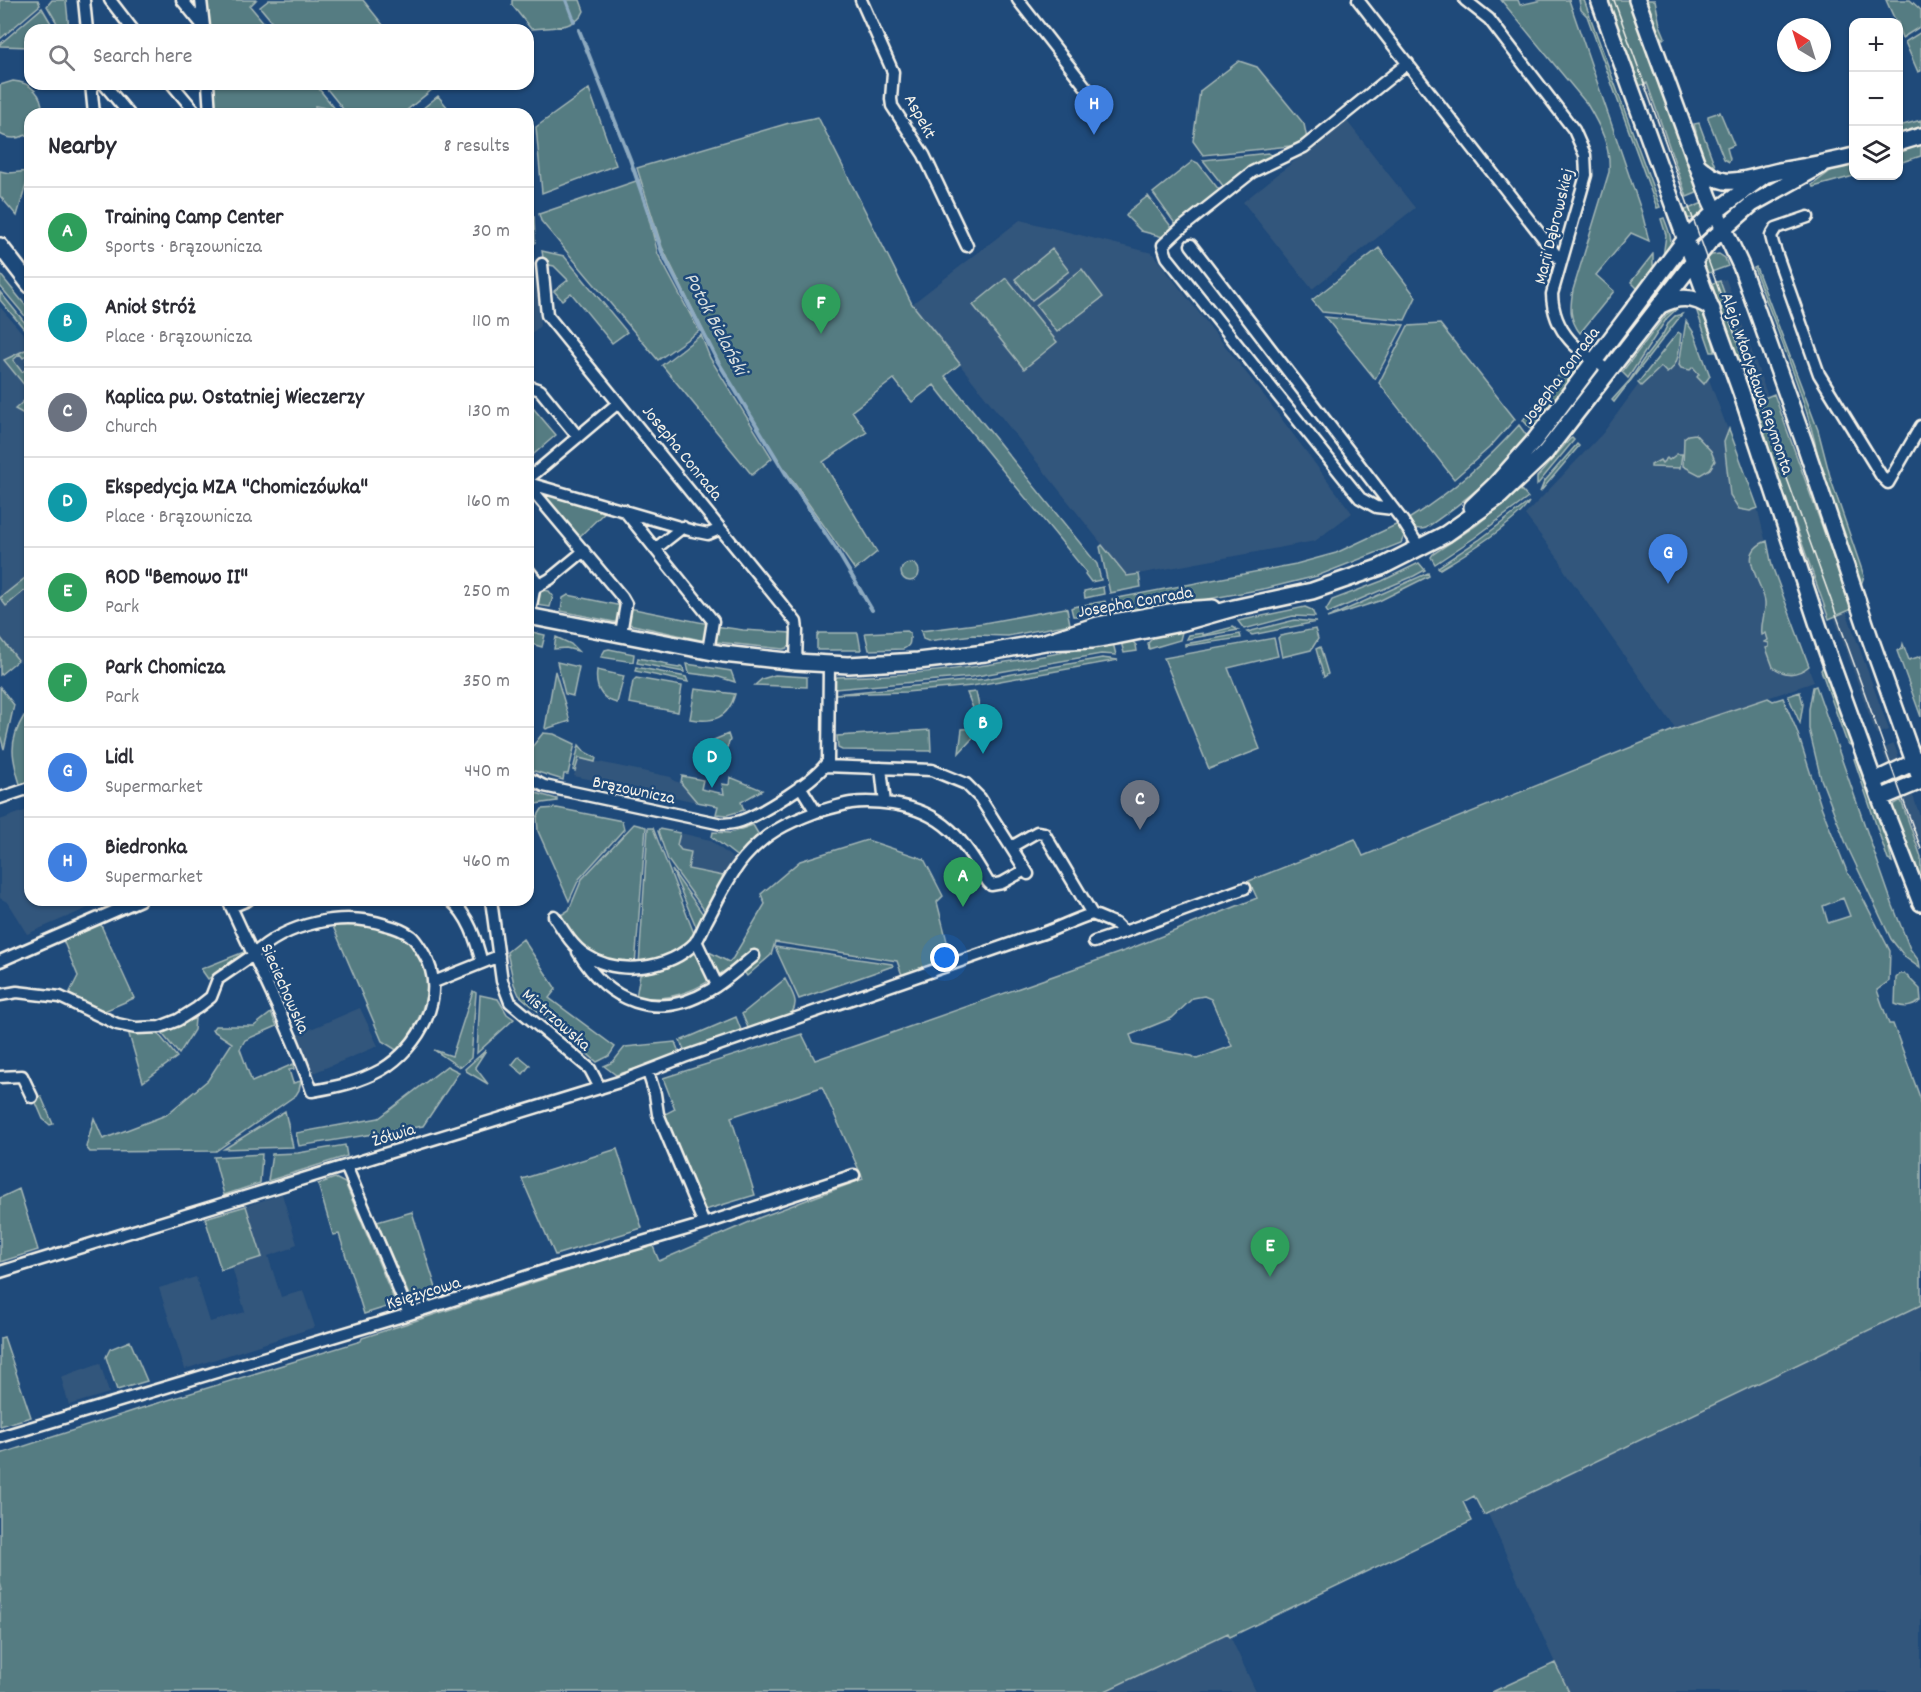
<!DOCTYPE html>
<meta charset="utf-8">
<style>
body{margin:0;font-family:Dekko,sans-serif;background:#f2f2f3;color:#2b2b33}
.controls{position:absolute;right:18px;top:18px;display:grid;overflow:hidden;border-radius:12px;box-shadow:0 2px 4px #0004}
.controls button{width:54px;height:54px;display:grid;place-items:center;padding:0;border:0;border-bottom:2px solid #e1e1e2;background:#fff;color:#2b2b33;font:30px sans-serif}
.compass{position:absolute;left:1777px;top:18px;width:54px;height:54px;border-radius:50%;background:#fff;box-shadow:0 2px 4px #0004;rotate:322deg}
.you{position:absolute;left:945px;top:958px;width:21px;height:21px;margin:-15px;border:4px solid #fff;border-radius:50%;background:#1a73e8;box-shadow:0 0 0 9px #1a73e833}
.badge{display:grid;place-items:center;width:39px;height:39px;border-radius:50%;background:#d93025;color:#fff;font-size:20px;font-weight:700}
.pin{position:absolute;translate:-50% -50px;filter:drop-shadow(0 2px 3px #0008)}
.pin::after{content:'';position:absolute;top:32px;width:21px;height:18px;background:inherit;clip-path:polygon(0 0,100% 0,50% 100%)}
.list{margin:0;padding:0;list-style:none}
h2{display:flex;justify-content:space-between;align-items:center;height:78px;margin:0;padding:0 24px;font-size:26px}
h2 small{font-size:20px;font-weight:400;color:#7c7c81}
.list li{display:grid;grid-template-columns:39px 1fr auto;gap:18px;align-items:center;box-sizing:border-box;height:90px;padding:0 24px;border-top:2px solid #e1e1e2}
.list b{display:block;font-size:22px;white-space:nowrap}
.list p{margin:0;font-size:20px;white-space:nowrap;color:#7c7c81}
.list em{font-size:20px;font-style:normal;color:#7c7c81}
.icon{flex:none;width:33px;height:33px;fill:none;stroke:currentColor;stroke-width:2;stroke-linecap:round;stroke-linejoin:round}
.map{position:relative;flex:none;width:1921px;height:1692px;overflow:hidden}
.search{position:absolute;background:#fff;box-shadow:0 2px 4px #0004;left:24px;top:24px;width:510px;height:66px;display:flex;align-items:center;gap:15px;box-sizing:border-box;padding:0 21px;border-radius:18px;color:#7c7c81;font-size:22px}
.panel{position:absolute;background:#fff;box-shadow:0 2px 4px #0004;left:24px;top:108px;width:510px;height:798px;border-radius:18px}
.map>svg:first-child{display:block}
.built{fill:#33567c}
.green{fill:#557c82;stroke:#a4b6b5;stroke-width:1.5;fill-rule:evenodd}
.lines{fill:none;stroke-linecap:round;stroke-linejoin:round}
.stream{stroke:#8daac0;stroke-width:4}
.street-casing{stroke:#f4f1e8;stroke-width:15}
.secondary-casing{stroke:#f4f1e8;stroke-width:20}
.street{stroke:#1f4a7a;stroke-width:10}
.secondary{stroke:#1f4a7a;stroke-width:15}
.tram{stroke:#f4f1e8;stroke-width:1.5}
.labels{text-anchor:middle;stroke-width:5;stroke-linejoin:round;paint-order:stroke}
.street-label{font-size:18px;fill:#f4f1e8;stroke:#1f4a7a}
.water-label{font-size:20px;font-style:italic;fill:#dadfde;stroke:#1f4a7a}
</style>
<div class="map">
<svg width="1921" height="1692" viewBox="0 0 1921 1692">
<rect width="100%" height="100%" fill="#1f4a7a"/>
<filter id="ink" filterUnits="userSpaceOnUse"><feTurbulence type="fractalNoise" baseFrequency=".0167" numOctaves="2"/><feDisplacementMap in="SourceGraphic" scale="12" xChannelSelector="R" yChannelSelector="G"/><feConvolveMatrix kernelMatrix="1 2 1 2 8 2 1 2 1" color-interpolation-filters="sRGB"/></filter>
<g filter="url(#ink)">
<path class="built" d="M1647,83L1687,197L1684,198L1642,84Z
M1346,120L1415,208L1312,289L1243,202Z
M1020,220L1152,253L1262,393L1352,513L1315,541L1127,576L912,304Z
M528,249L534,250L540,326L528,337Z
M1726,279L1768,397L1762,399L1720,281Z
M0,307L30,342V670L18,660L0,637Z
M1661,354L1702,361L1757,507L1772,567L1814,682L1676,729L1564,570L1561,562L1525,515L1603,433Z
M1846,611L1889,730L1876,734L1834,617Z
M1894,744L1901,763L1889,769L1882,749Z
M579,758L671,777L674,781L681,783L697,802L574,776Z
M1913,796L1921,819V855L1901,800Z
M30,809V900H102V902L27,934L7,902L0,898V820Z
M680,833L710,840L736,861L725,880L723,876L687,869L681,850L677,845Z
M360,1008L378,1046L313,1073L297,1035Z
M282,1194L297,1244L292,1246V1248L268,1256L281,1297L303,1291L315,1327L185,1369L159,1288L196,1277L210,1322L245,1312L232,1267L262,1257L246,1206Z
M1921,1305V1692H1568L1488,1514Z
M100,1363L109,1393L69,1405L61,1377Z
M1205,1582L1256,1692H975Z"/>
<path class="green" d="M0,0H38L40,5L0,39Z
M52,0H66L69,30H61L47,6Z
M206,0H256L250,6L270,30H209Z
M269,0H363L387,30H279L260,7Z
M512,0H580L584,11C577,30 547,27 531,29L512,5Z
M1501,0H1518L1520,5L1542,0H1569L1642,213L1649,241L1631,233L1596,275L1614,291L1580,333C1569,319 1570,307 1573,290L1609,172C1611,146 1600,126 1587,104Z
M1579,0H1584L1660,207L1657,208L1587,16L1581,10Z
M1606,0H1630L1699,192L1687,197L1647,83L1636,87Z
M1645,0H1655L1660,25L1665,37L1663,39L1651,17Z
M1886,0H1910L1921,10V26L1902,38L1899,29L1898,22H1896Z
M42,8L55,30H30V47L0,46V44Z
M1921,32V71L1918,72L1905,42Z
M1239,61L1257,67L1304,124L1307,139L1300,145L1203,155L1193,141L1200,91Z
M13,81C31,82 44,95 42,114H30V133C20,139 10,140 0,134V85Z
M213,84H315L336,110L315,106V114H215Z
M323,84H431L434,88L402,114H347Z
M589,89L616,165L542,193L536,127Z
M438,96L453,114H416Z
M1720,112L1734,145L1727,148L1730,159L1729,162L1724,159L1708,118V116Z
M818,117L912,304L960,364L945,376L1097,564L1101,580L1091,582L1085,574L1086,572C1036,509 983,449 934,385L912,402L894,379L852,411L867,432L823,462L877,552L855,570L778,460L723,371L662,247L637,168L789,123Z
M1921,120V129L1899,134V126Z
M1699,123L1716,169V174L1704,163L1694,124Z
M1921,144V156L1899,163L1898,150Z
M1268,153L1273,156L1246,170L1224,187L1203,160Z
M1193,161L1198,163L1220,191L1176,225L1153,193Z
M1853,163L1854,176L1813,187L1812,185L1832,170Z
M0,171L9,173L30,171L17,216L0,196Z
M639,180L658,254L699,331L658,360L541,221L539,214Z
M1148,196L1173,229L1163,237L1141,231L1126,216L1130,210Z
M1703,203L1702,214L1695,219L1688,218L1681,212Z
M534,217L535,243L528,241V219Z
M1664,218C1670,234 1676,244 1663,257L1666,235L1661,219Z
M1379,248L1416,297L1405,320L1322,312L1312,300Z
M1052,249L1069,271L1032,300L1015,279Z
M542,251L564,256L627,332L612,343L571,293L562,300L554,291L568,280L554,266L544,264Z
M1653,254V265L1656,270L1640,291L1631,282Z
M1719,254L1725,258L1728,266L1706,274L1705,260L1712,255Z
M1756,267L1818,430L1831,480L1864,576L1861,585C1830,532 1824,468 1806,410C1791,362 1771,315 1754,268Z
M1082,269L1103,297L1057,332L1036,305Z
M0,274L30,311V322L0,286Z
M1006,278L1057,342L1024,369L973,305Z
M1720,281L1762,399L1774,394L1852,609L1829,619L1710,284Z
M0,292L30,329L26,331L0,300Z
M1681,305L1667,318L1628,378L1622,372L1666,315Z
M1695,306C1710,317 1711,335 1715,352H1711Z
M1682,314L1614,402L1612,400L1630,380L1643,360L1663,334L1669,322L1675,316Z
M1325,317L1404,325L1375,379Z
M1686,321L1694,333L1710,376L1704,384L1697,377L1699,374L1693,367L1690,370L1681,368L1679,365Z
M1440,324L1515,419L1489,448L1454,479L1379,383L1408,326Z
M1678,332L1681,334C1679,347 1680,365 1667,373L1661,367L1641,386L1638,383Z
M701,335L710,358L772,458L752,475L662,365Z
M25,350L29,354L23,358L20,354L13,360L22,372L30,366L26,361L30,358V392L4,360Z
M1576,354L1584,363L1534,433L1523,420Z
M26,399L30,404V422L26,415L15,409Z
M528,402L556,435L528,459Z
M1519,425L1529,439C1497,475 1465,501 1426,528C1416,531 1413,527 1407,520C1449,494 1486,462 1519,425Z
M1729,429L1758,508L1750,511L1739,509L1730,495L1724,442Z
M1695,434L1711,451L1715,461L1710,469L1700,475L1683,466L1684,438L1688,435Z
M1572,438L1574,440L1537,485V477L1570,439Z
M1577,444L1579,446L1540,492L1544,482Z
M1677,454H1682L1680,468L1651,467V465L1660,460L1662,463L1667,458L1669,460Z
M1518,490L1522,491L1528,498L1474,538L1435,564L1431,557L1433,554L1477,525Z
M547,493L608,509L579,537L545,498Z
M1529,502C1520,520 1461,557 1440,569L1438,567L1479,540Z
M1398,524L1405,534L1401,543L1317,576L1268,588L1116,616L1112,599L1296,564L1336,553Z
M1767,541L1772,566L1809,666C1797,676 1785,676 1773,667L1766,648L1769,647V643L1765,642L1768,640L1766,633L1762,635C1760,623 1766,614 1765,602C1763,582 1734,553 1767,541Z
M1102,545L1127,576L1139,574L1141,587L1110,593L1100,547Z
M1419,563L1425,570L1414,576L1328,613L1326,610L1332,600L1382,581Z
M901 572a9 9 0 1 1 18 0a9 9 0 1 1-18 0Z
M1428,573L1429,576L1379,601L1327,618Z
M30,574V586L6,606L0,598Z
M1103,587L1104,594L1085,598L1084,591Z
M540,590L549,591L553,596L550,607L536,605Z
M568,595L622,606L619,623L561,611L563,598Z
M1105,601L1107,610L1105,613L1096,614L1095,611L1083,613V616H1073L1071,608L1073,607Z
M1305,607L1312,610L1315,617L1293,616L1244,629L1238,621Z
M629,608L709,624L705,641L629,624L626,619Z
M1065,608L1067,609L1070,624L1008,636L973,635L928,641L923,639L921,631L984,623Z
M1295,620L1316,622L1252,635L1247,632Z
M715,626L743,630L791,633C791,641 792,648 783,649L717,642L713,637Z
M1233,627L1238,630L1187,639L1189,635L1203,633V635Z
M1315,629L1318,639L1311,650L1282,657L1278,638L1280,636Z
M528,631L545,635L542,647L528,643Z
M906,631L910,633C910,642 911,646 903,649L869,650L865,633Z
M1182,632L1180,640L1149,649L1148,643L1155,636Z
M819,633H858L861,650H817V636Z
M1240,634L1241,638L1185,646V644Z
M0,637L18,660L0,675Z
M556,637L571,644L578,651L566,648L554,649Z
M1274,638L1278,656L1228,668L1260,749L1209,769L1164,658Z
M1131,640L1136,645L1137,651L1124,653L1121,642Z
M1113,643L1116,655L1101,654L971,677L835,689V680L837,677C933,676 1020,661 1113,643Z
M1903,644L1909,660L1921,656V717L1897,651L1902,649Z
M1320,647L1328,674L1324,677L1316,649Z
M609,649L634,654L633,662L601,657L605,650Z
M638,658L668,664L667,666L679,668L680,666L683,667L684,672L637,663Z
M1102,658L1118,660L972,686L906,692L835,694L985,679Z
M557,662L579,667L573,696L565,694Z
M687,664L731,671L735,682L719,677L689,673Z
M1824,665H1825L1854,743L1850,745L1847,743L1821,670Z
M636,667L686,677L688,682L635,671Z
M597,670L624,676L617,703C600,699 595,686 597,670Z
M555,671L570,721L546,729L545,728Z
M775,675L807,677V687L755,685L762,679Z
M636,678L682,686L678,712L629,703L633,681Z
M1816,686L1893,906L1910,949L1919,961L1920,968L1906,958L1891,939L1847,846L1821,779L1809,729V709L1813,687Z
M0,687L14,705L4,749L0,735Z
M695,689L735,694C728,719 713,723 690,719Z
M976,692L983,725L981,729L959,753L962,729L981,728L967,693Z
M1800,692L1803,704L1800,723L1788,696Z
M1768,698L1773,701L1783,698L1797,731L1821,806L1848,874L1853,879L1890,951L1889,981L1877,990L1889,1024H1893L1921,1100V1305L1484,1515L1474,1496L1463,1502L1472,1521L1230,1637L1228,1633L1103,1692H0V1591L2,1590L0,1583V1454L142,1408L361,1341L362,1338L652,1244L659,1261L761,1217L863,1179L822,1087L731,1117L755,1195L705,1210L665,1114L675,1109L663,1078L802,1034L815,1060L1127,950L1257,898L1249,881L1355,839L1363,856L1676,729ZM1843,898L1850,916L1828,923L1823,906ZM1204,996L1211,999L1232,1046L1197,1059L1192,1056L1134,1045L1130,1035L1172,1018L1193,998Z
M24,716L27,719L30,717V782L20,784C12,758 8,742 24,716Z
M930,730L931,751L842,750L838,748L837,736Z
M543,733L554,734L575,744L568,774H564L563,780L528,769V752Z
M728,734L730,740C725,756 715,762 698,762L695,748Z
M579,745L585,752L596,758L595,762L579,758L575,771L573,770Z
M1858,757L1885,831L1892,862L1888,860L1854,759Z
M682,776L703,780L701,789L724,794L722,784L729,785L730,777L762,790L741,802L744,810L727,815L716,814L718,806L697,802L681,783Z
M528,788L536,793L557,799V801L528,805Z
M1901,800L1921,857V886L1894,813L1893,805Z
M557,808L622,821L624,829L579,879L569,901L538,831L537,817L542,809Z
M634,824L646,827L635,965C593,960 583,950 558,917L569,910L582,879Z
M753,825L760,837L739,858L712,837L713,832L730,833Z
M648,828H653L695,936L679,951L639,965Z
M659,829L680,833L677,845L681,850L691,852L688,869L723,876L725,880L707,914L668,860L658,831Z
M867,840L924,859L943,896L937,902L951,957L902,975L897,961L775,942L771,955L747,976L737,962C704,986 678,1003 636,997L640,975C662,968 679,960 697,946L729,962L733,958L765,904L761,894L800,861Z
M672,870L705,917L698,931Z
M100,923L134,998L100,1013L69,994L78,976L63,940Z
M359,923C373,926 391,928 403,936C446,968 424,1018 398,1051L382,1041L332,924Z
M523,939L556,989L549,998L615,1047L609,1056L597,1062L519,995L514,984L507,952Z
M775,947L892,964L893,966L799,999Z
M244,952L245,955L208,979L201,969Z
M1900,974H1905L1920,989L1921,1001C1911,1007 1905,1009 1895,1004L1896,978Z
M785,979C788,985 794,994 795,1001C797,1022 764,1027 750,1032L742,1014Z
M473,991L476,993L471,1058L461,1067L458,1066L434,1050L452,1056Z
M480,995L498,999L507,1014L514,1019L477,1053Z
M271,1013L277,1026L245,1040L240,1049L252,1082L293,1064L294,1069L289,1070L293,1083L301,1081L299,1090L296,1095L216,1151L90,1152L86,1147L94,1118L103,1139L166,1115L208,1080L232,1043L212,1030L215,1026H254Z
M736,1017L743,1035L686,1053L680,1041Z
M189,1019L191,1020L195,1019L194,1030L179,1054L160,1031Z
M128,1031H156L177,1057L143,1082Z
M675,1042L680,1055L616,1075L604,1066L613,1062L625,1047Z
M486,1050L475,1067L488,1084L466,1071L465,1069Z
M519,1056L530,1065L523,1074L512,1065Z
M447,1066L459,1072L423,1126L299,1146L296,1133L379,1118Z
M41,1096L53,1124L50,1125L43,1119L34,1098Z
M285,1111L293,1147L224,1149Z
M345,1145L347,1156L268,1181L272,1154L298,1153Z
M617,1149L642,1228L555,1255L522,1179Z
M262,1154L260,1183L224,1195L214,1157Z
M335,1178L345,1183L396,1304L364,1314L339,1234L333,1235L318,1184Z
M19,1189L38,1250L0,1262V1198Z
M246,1206L262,1257L221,1270L205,1218Z
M412,1212L437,1291L412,1299L410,1297L377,1222Z
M4,1337L31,1417L0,1426V1338Z
M130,1341L147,1381L117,1390L106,1357L110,1349Z
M1555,1663L1569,1692H1492Z"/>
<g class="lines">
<path class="stream" d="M566,0L574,21
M579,30L630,159L662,252L717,360L789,479L836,549L872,610"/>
<defs>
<path id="street" d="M84,0L87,30
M110,0L133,30
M182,0L204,27
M201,0L204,27
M861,0L893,72L891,99L892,106L924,155L967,246
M1018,0L1095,99
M1358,0L1561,261
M1465,0L1489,19L1574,130L1585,155L1586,175L1552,294C1553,333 1579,352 1610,371
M91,84L94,114
M104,84L129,114
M172,84L197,114
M208,84L210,114
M1808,217L1776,228L1771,236L1773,244L1819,374L1882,477L1888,483L1921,426
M1191,245L1402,520L1419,547
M542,264L547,315L796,622L797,630L796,662
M528,386L540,390L578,437
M528,479L618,403
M528,483L693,531L708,534L720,529
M528,485L622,597L626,604L621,633
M1393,509L1376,507L1360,498L1167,257L1163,245L1179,230L1252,172L1304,147L1408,63
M624,510L713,621L708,651
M655,549L683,527
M528,570L536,580L529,616
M536,587L550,579L584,551
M825,766L932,770L966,784L980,798L1028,874
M881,768L885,803
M528,778L544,786L722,824C729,824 735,823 741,821C761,814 818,779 828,761L829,665
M0,798L30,788
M816,812C828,809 840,805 851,803C865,801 879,802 893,804C944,812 963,839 988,882L991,885L1002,883L1025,870
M1011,847L1037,832L1044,833L1092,914L1116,924L1124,932L1245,888
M450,900C469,915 476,940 482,963
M491,900L502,981L510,1002L590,1069L600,1088
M231,907L248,900
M554,916C563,930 572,946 586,955C618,976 669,970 696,942C700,936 703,928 706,922C718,900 728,877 744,858C766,833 784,824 816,812L800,786
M696,941L717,985
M1094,942L1124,932
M578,952C608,1002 657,1022 710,990C726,981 740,967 754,956
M0,961L140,900
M434,982L499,956
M0,995L17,992L60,997L117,1024L136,1028L160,1027L178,1020L197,1008L211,997L218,979L253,955C287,923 342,911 386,925C394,927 403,930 411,936C416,940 420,948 424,954C449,995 419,1048 381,1070C359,1082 337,1087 312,1091C289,1025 256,963 228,900
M648,1072L655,1094L658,1114L704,1224
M0,1077L22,1076L32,1097
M346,1166L409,1314
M0,1272L619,1082L684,1057L1027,938C1050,933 1069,921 1092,914
M0,1437L409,1314L550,1269L704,1224L854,1175"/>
<path id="secondary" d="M1599,0L1741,392L1825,646L1880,798L1921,903
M1637,0L1709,197L1741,266L1804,442L1870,638L1921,781L1880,798
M1898,143L1921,136
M1697,165C1706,172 1713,179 1725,181C1744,183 1766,173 1785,170C1809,166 1830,162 1854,156
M0,246L30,285
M1661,305C1679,295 1696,296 1712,309
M1472,507L1496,484L1535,440L1685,240L1715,212L1766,174
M528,616L723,654L796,662L848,665L918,661L985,653L1045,642L1098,625L1181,610L1213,608
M1045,642L1092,640L1116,636L1181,623L1234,608L1312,591L1381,567L1446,534L1500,496L1545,453L1709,242L1752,204L1822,165
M1874,781L1921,759"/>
</defs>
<use href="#street" class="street-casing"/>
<use href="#secondary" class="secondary-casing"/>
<use href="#street" class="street"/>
<use href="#secondary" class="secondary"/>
<path class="tram" d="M1614,0L1921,849"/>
</g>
</g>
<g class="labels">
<g class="street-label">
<text transform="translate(921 116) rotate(61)" y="6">Aspekt</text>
<text transform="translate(1553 226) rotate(-76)" y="6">Marii Dąbrowskiej</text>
<text transform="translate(1560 375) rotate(-53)" y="6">Josepha Conrada</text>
<text transform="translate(1758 383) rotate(71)" y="6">Aleja Władysława Reymonta</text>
<text transform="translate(683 452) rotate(51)" y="6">Josepha Conrada</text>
<text transform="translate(1135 601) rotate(-10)" y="6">Josepha Conrada</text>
<text transform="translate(634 789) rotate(12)" y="6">Brązownicza</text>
<text transform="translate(286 988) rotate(66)" y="6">Sieciechowska</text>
<text transform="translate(557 1019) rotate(41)" y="6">Mistrzowska</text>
<text transform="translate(393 1134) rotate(-17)" y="6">Żółwia</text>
<text transform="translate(423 1292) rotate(-17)" y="6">Księżycowa</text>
</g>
<g class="water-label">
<text transform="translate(717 323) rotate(62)" y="7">Potok Bielański</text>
</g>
</g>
</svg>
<div class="controls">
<button>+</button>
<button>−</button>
<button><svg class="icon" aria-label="layers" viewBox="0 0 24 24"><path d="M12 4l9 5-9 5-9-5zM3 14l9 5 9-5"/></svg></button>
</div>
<svg class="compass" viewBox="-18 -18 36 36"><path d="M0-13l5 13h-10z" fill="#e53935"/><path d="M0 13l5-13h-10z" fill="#7c7c81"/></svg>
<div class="you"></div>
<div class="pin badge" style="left:963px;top:907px;background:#2e9e5b">A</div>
<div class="pin badge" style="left:983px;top:754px;background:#0f9aa8">B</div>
<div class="pin badge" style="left:1140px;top:830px;background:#6b7280">C</div>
<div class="pin badge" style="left:712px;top:788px;background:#0f9aa8">D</div>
<div class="pin badge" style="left:1270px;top:1277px;background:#2e9e5b">E</div>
<div class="pin badge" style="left:821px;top:334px;background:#2e9e5b">F</div>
<div class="pin badge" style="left:1668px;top:584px;background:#3f7fe0">G</div>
<div class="pin badge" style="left:1094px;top:135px;background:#3f7fe0">H</div>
<div class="search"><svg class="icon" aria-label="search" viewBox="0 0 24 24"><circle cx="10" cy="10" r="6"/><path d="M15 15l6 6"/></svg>Search here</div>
<section class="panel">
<h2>Nearby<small>8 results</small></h2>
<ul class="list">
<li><span class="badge" style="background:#2e9e5b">A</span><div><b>Training Camp Center</b><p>Sports · Brązownicza</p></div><em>30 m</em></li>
<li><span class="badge" style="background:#0f9aa8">B</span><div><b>Anioł Stróż</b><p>Place · Brązownicza</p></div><em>110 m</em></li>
<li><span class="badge" style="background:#6b7280">C</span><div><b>Kaplica pw. Ostatniej Wieczerzy</b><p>Church</p></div><em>130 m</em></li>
<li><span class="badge" style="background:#0f9aa8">D</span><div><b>Ekspedycja MZA &quot;Chomiczówka&quot;</b><p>Place · Brązownicza</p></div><em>160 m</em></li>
<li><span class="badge" style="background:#2e9e5b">E</span><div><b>ROD &quot;Bemowo II&quot;</b><p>Park</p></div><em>250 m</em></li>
<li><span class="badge" style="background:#2e9e5b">F</span><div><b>Park Chomicza</b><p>Park</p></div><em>350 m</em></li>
<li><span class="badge" style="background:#3f7fe0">G</span><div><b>Lidl</b><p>Supermarket</p></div><em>440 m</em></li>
<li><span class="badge" style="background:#3f7fe0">H</span><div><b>Biedronka</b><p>Supermarket</p></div><em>460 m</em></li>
</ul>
</section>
</div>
